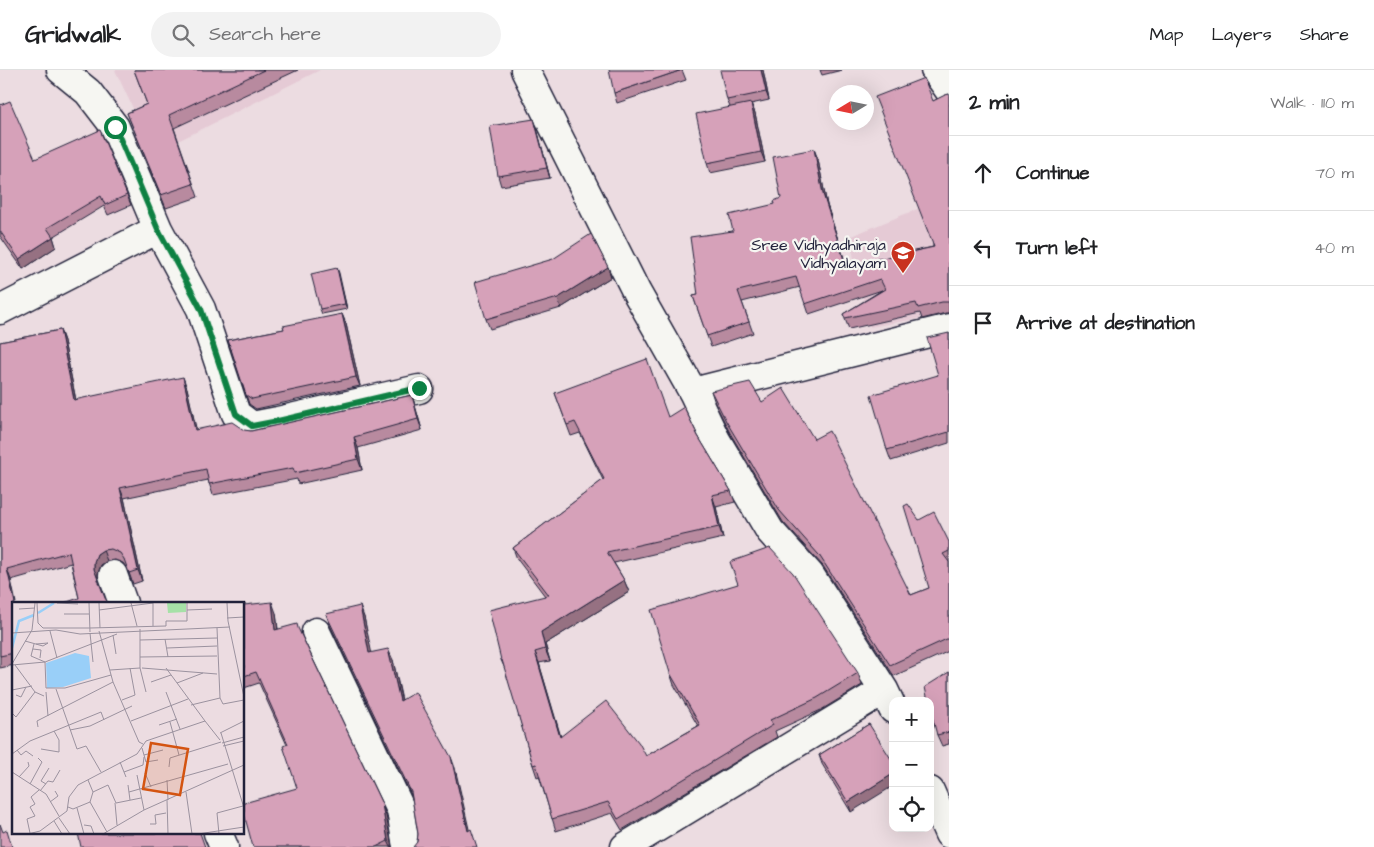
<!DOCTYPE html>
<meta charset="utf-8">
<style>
body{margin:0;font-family:"Architects Daughter",sans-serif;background:#f2f2f2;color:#202124}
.controls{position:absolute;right:15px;bottom:15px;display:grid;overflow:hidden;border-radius:10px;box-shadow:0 5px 20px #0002}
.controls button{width:45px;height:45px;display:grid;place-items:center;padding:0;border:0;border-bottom:1px solid #e0e0e0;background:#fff;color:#202124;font:25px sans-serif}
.compass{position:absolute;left:829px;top:15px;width:45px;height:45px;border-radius:50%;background:#fff;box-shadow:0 5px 20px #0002;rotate:260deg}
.stop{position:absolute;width:15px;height:15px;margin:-11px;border:4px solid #0b8043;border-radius:50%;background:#fff}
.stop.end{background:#0b8043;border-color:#fff;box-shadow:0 1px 5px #0008}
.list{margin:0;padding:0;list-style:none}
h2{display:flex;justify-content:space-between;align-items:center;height:65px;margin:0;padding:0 20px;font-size:21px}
h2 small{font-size:16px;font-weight:400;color:#757577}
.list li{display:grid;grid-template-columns:32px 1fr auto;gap:15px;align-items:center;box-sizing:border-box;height:75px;padding:0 20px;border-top:1px solid #e0e0e0}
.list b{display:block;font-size:19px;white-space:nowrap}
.list em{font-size:16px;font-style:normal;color:#757577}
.icon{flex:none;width:28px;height:28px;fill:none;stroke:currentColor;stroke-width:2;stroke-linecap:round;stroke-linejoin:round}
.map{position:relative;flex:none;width:949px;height:777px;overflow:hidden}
header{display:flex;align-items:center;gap:30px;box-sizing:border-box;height:70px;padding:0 25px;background:#fff;border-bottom:1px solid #e0e0e0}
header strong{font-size:24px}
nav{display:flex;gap:28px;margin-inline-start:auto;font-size:18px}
.search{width:350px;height:45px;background:#f2f2f2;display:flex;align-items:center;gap:12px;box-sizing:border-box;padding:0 18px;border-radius:28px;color:#757577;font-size:19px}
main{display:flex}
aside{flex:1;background:#fff}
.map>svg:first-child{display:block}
.built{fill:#e5cad5}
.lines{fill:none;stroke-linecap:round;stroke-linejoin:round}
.minor-casing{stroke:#22223b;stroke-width:31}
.minor{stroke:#f6f6f2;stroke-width:28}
.wall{fill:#b88a9f;stroke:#22223b}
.shaded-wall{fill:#967182;stroke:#22223b}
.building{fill:#d6a1b9;stroke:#22223b}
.route{stroke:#0b8043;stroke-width:6}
.labels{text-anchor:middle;stroke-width:4.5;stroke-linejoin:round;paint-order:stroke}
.poi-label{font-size:16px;fill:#22223b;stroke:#f6f6f2;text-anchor:end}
.inset-river{fill:none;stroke:#99cff8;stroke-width:2.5}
.inset-road{fill:none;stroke:#9b929f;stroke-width:1}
.view{fill:#d45411;fill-opacity:0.15;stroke:#d45411;stroke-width:2.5}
.inset-edge{fill:none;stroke:#22223b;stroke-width:2.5}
</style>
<header>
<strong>Gridwalk</strong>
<div class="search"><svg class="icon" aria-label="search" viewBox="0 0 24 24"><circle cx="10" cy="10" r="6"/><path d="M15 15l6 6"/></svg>Search here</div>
<nav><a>Map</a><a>Layers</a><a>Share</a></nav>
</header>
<main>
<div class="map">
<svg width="949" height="777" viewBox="0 0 949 777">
<rect width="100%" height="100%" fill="#ecdce1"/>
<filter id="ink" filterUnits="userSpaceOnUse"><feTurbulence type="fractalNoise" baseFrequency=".02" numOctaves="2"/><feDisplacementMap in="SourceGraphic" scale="10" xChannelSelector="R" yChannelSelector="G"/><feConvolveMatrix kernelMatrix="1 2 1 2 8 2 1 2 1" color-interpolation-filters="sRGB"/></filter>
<g filter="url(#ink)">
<path class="built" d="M115,0H320L154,83Z
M949,126L934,246L870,257L849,167Z"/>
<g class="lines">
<defs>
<path id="minor" d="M61,0L88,22L115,57L158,159L201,239L236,344L252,356L278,351L419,319
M525,0L637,223L693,322L716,370L770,461L810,505L884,620L893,639
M935,0L949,20
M0,240L158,159
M693,322L949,258
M113,505L123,533
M316,562L401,740L407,777
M930,721L949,764
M218,763L224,777
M625,777L884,620"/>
</defs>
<use href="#minor" class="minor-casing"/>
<use href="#minor" class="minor"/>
</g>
<path class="wall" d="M134,0H298L174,58L198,127L166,138L127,43L147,34Z
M682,0L686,10L617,33L614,23Z
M763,0L769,30L751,34L755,43L765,92L710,103L707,93L730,37L727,30Z
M820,0H842L822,5Z
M949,24V243H946L922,249L920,243L849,259L843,244L882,220L809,244L800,217L742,232L753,263L711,277L693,226L698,225L733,161L775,134L781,128L814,79L818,90L827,135L846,196L933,177V31Z
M0,35L35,89L127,125L131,135L108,145L104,136L53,167L56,177L23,199L0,166Z
M537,59L550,108L501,116L498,106Z
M608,197L611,207L561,238L490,259L486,249Z
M337,198L347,239L322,244L320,239Z
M342,244L346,254L360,316L256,339L249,334L228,270L284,259Z
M60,260L64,271L76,330L187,318L196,360L251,361L412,325L422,360L358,378L362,400L298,414L297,409L213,425L208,410L124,428L142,511L133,514L128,500L123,493L115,490L107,491L101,495L98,503L79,528L71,493L11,510L14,533V595L0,598V272Z
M949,263V373L891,391L887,380L938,305Z
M711,321L762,332L814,369L911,525L929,518L919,450L949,472V581L894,606L823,496L783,452L730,363L715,333Z
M555,323L668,347L698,366L731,421L735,432L716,437L723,468L614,493L624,510L629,522L545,574L550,591L539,593L561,667L646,686L698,656L674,615L670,603H858L862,615L821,640L775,661L777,667L622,760L612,743L556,761L539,706L537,707L533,695L506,601L501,590L545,526L517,489L513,478L603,410L580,363L571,366Z
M244,535L276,543L278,559L301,564L386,745L392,777H253L297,718L287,675L259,613L244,618Z
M326,544L364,547L371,583L393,590L402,630L455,698L417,772L418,764L412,727L330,555Z
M949,602V674L942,676L937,665Z
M869,654L851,742L822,694L819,685Z"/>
<path class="shaded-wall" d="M761,0H763L769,30L766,22Z
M751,33L755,43L765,92L761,82Z
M534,49L537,59L550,108L547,98Z
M814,79L818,90L827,135L850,207L823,124Z
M53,167L56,177L23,199L19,189Z
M608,197L611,207L561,238L558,228Z
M337,198L339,203L347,239L345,234Z
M342,244L346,254L360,316L356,307Z
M60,260L64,271L78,341L74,330Z
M183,307L187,318L199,371L195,360Z
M412,325L415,336L422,360L418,349Z
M354,367L358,378L362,400L358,389Z
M120,418L124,428L142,511L138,500Z
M712,425L716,437L723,468L719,457Z
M103,480L107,491L101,495L98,503V510L94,499V492L97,484Z
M7,499L11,510L16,533H15Z
M624,510L629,522L545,574L550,591L545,579L541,562Z
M272,532L276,543L279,571L275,560Z
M360,536L364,547L374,594L369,583Z
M388,579L393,590L404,642L400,631Z
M535,582L539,593L564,679L560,667Z
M451,687L455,698L472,772L468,761Z
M893,704V716L851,742L848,732Z
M382,734L386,745L392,777H391L388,771Z"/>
<path class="building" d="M134,0H264L169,45L193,114L161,125L127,43L147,34Z
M609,0H682L614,23Z
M720,0H761L766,22L727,30Z
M924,8L933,31L945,25L949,24V232H942L918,238L916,233L845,248L843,244L885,219L880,209L805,234L796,207L738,221L749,252L707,266L693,226L698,225L690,167L733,161L729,145L775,134L774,131L781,128L773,87L814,79L823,124L846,196L934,177L875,27Z
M10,31L35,89L100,60L127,125L105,135L101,126L47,158L53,167L19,189L0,161V35Z
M751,33L761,82L707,93L696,44Z
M534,49L547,98L498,106L490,56Z
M591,164L608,197L558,228L486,249L475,212L553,189Z
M337,198L345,234L320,239L311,204Z
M342,244L356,307L252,329L246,325L228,270L284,259L283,256Z
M60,260L74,330L183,307L195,360L232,352L244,360L251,361L412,325L418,349L354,367L358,389L295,403L293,398L209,414L206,399L120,418L138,500L129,503L124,489L120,483L111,479L103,480L97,484L94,492V499L105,528L108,533H64L79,528L69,482L7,499L15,533H14V583L0,586V272Z
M949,263V362L887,380L871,325L938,305L927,268Z
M647,289L668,347L684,337L698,366L731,421L712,425L719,457L607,482L624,510L541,562L545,579L535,582L560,667L606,631L639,673L646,686L700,655L670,603L651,540L738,514L730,492L770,478L793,503L858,603L817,628L770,650L773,655L618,749L608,732L552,749L536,694L533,695L502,590H501L489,540L549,525L513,478L604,409L575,352L567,355L555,323Z
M750,312L762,332L783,318L814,369L829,361L911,525L929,518L904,436L908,434L919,450L934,442L949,472V481L943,484L949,492V568L890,595L819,485L779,440L726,351L711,321Z
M272,532L275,560L297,554L298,558L382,734L388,771L376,777H253L244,744V733L297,718L283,676L288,674L256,602L244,606V535Z
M360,536L369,583L388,579L400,631L415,622L451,687L468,761L471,759L477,777H413L417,772L418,764L411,722L326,544Z
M949,602V662L937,665L930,638V631H928L925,617Z
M869,654L893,692V704L848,732L819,685Z
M0,754L3,762L7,760L12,777H0Z
M78,763H200L205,777H81Z"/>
</g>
<g class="lines" filter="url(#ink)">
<path class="route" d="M115,57L158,159L201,239L236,344L252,356L278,351L419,318"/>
</g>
<defs>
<symbol id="school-pin" viewBox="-11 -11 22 30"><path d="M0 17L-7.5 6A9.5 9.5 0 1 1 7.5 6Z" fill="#c8321e" stroke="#f6f6f2"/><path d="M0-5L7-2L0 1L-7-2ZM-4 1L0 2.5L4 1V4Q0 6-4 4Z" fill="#fff"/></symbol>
</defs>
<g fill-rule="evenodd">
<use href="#school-pin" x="889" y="169" width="28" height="38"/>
</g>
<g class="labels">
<g class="poi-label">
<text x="886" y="180">Sree Vidhyadhiraja<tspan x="886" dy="18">Vidhyalayam</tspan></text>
</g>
</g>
<g transform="translate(12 532)">
<rect width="232" height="232" fill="#ecdce1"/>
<path d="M155,1H174V10L156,11Z" fill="#a6e1a7"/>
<path d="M63,51L77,54L79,76L51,85L35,86L34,61Z" fill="#99cff8"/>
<path class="inset-river" d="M26,11L42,1M0,46L7,19L22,13"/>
<path class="inset-road" d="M25,1L26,21L31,26H78L154,24V19H175V1M45,1L66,2M77,1L78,30M87,1L88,26M119,1L125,24M141,1V24M215,1L216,19L232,95M7,7L23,6M87,8L141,1M175,8L200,7M52,12H77M215,16L232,15M205,26L208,96L211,102L232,98M128,27V66L134,90M38,29L45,56M87,29L101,80L127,140L131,142M0,31L44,28L68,32L218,25M78,31L81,60M101,33L104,52M153,37L156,55M128,38L205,36M13,39L31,44L36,41L24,42M22,42L19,54L33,60L34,86H53L99,73M155,46L205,44M21,47L29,48L28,56M128,55L205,54M0,62L20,28L23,1M0,63L33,60L105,32M3,63L23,90L32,94M130,66L205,72M154,66L193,119M98,68L128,66M139,80L159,73M165,81L191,71M44,87L65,147L74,144L89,170M0,88L20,84M34,90L36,114M154,90L168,127M4,93L9,95L14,85M110,98L123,93L118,66M179,103L208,96M0,111L4,115L23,90M119,119L176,97M158,120L167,153M147,123L165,117M26,125L25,119L101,80M58,128L78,124L120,104M208,131L232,119M209,131L232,206M210,141L232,135M211,144L232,139M130,146L134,160L146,158M29,147L47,150V138L42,129M5,148L9,153L14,149L21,154M0,152L18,139L89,110L92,118M132,153L151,148M108,160L114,175M157,165L158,156L209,140M0,170L34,192L47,214M112,170L131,163L132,155M133,171L139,185M125,173L132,208M7,175L17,164L16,160M76,178L81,190L96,183L104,201L129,196M155,178L156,198M18,182L30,160L26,156M34,182L29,179L37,166M116,183L118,198M28,189L36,179L41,180L48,168M117,190L216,162M174,190L180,232M155,198L156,232M38,200L46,194L43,189M78,200L95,230M103,201L105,223M56,205L61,207L78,200L81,190M65,206L72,232M47,216L58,232M42,219L50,232M138,222H144L143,213L154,211M72,223L79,224L82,232M18,231L15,217L23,214L18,205L23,202L19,195L27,188M16,232L28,229L55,209L57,195L66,183L125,152L134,139L193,119L208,138M91,232L132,208L232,163M186,232L232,225M207,232L205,211L231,204"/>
<path class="view" d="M139,141L176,147L168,193L131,187Z"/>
<rect width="232" height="232" class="inset-edge"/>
</g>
</svg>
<div class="controls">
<button>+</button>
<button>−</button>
<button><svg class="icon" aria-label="locate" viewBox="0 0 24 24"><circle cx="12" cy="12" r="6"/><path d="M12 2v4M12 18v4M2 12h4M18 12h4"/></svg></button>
</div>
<svg class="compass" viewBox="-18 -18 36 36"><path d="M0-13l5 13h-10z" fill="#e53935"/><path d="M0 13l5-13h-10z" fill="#757577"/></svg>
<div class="stop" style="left:115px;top:57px"></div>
<div class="stop end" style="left:419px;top:318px"></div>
</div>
<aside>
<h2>2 min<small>Walk · 110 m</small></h2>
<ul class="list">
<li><svg class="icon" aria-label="ahead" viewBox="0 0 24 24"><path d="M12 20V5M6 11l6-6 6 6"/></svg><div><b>Continue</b></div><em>70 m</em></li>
<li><svg class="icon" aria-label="left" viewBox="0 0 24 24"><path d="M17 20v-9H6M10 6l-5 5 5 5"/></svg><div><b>Turn left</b></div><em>40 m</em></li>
<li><svg class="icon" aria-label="arrive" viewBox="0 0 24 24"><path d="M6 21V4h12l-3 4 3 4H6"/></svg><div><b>Arrive at destination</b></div></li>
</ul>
</aside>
</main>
